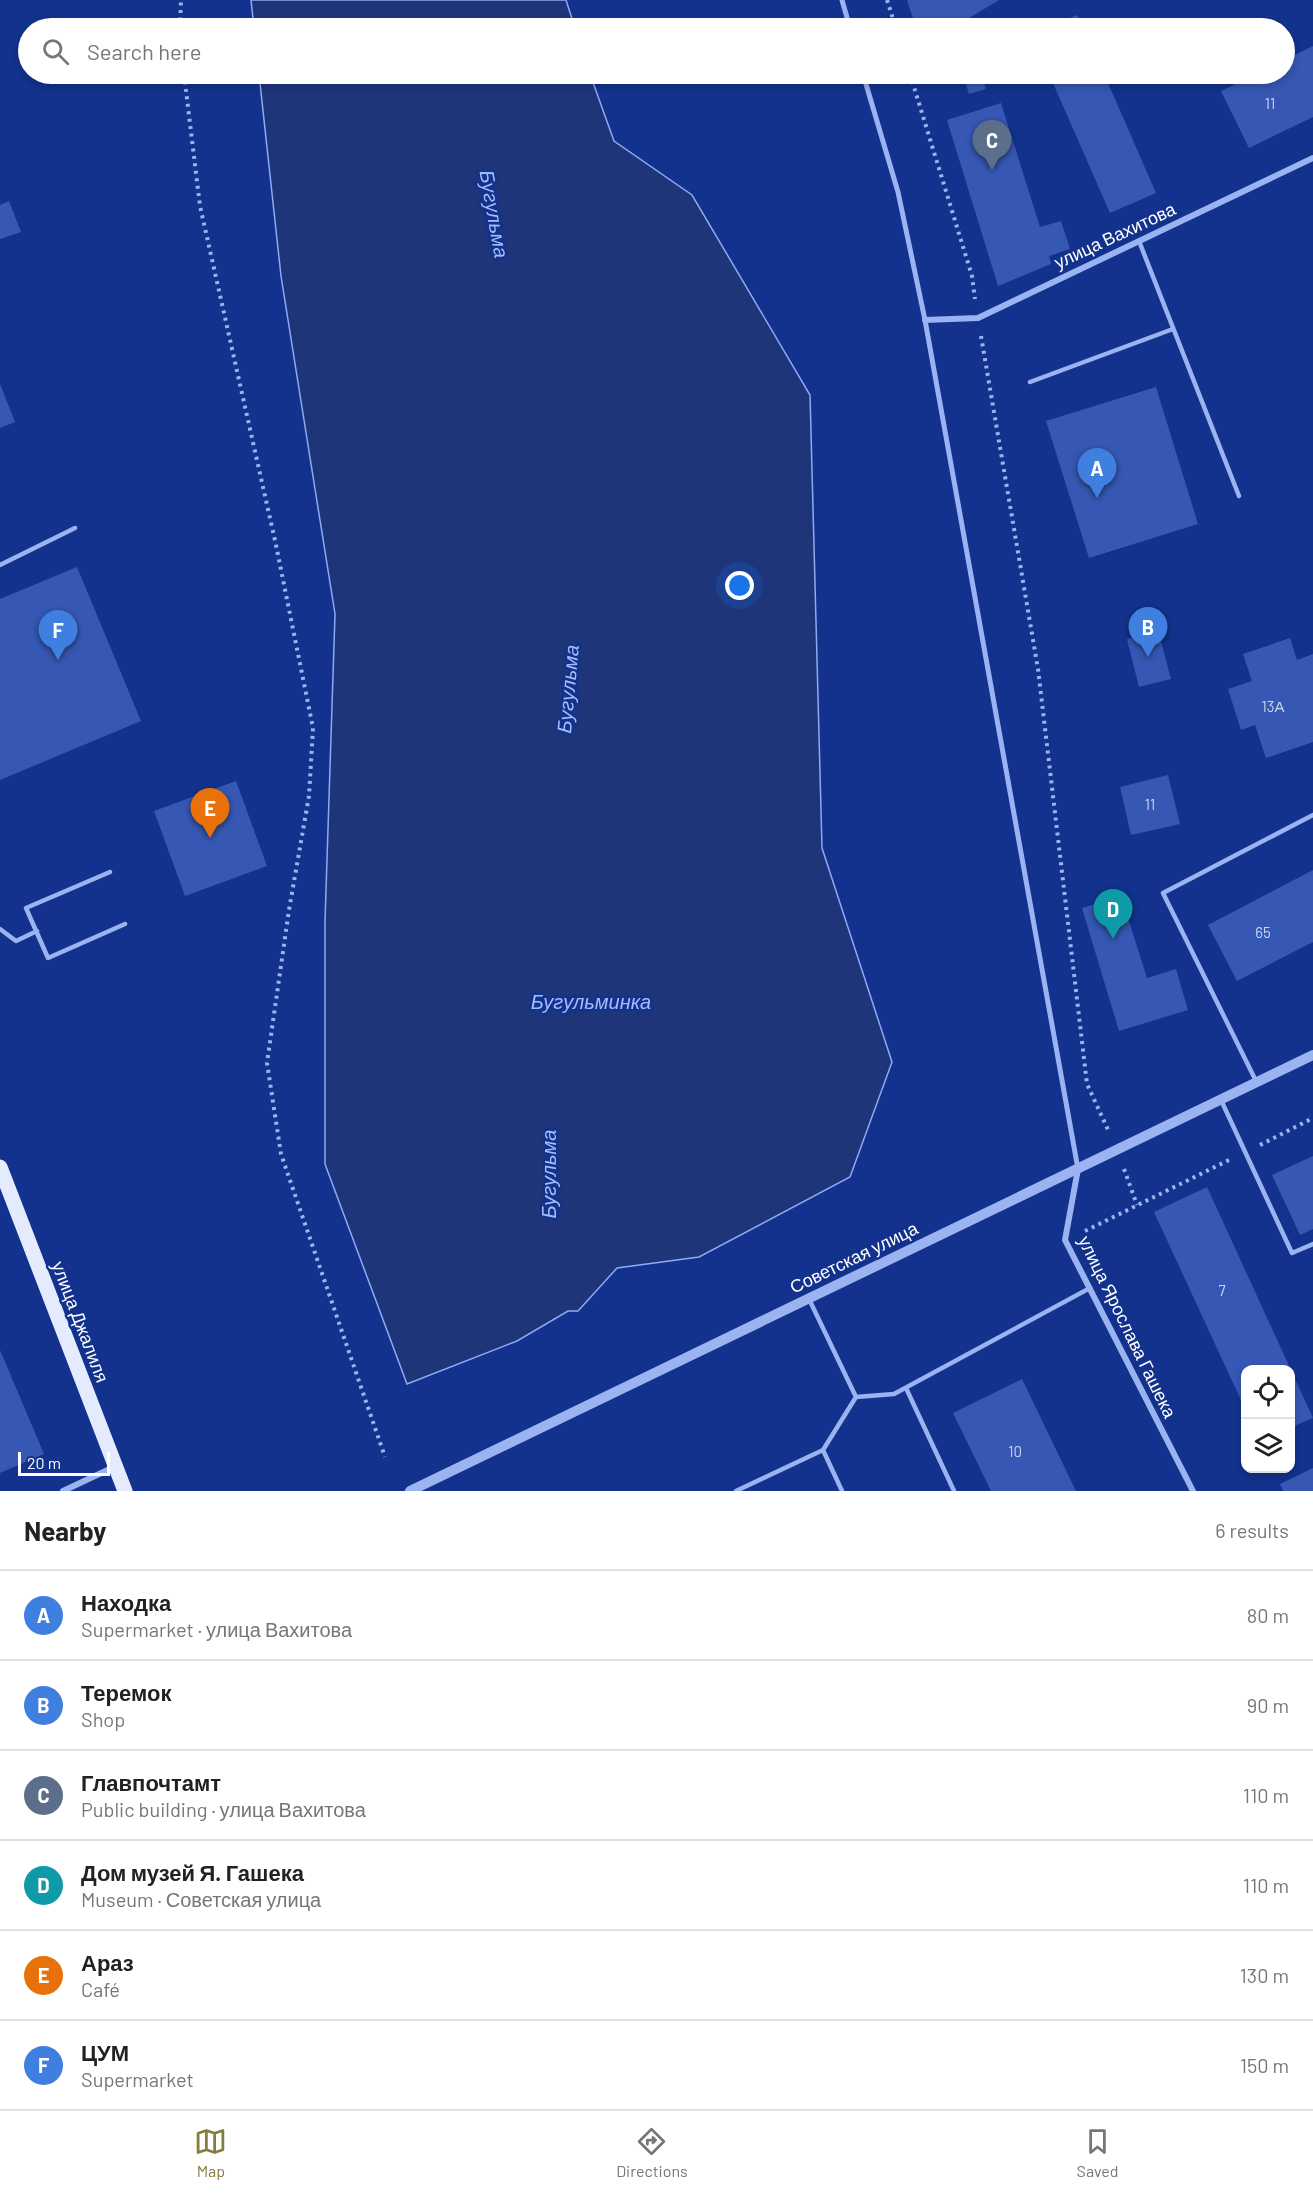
<!DOCTYPE html>
<meta charset="utf-8">
<style>
body{margin:0;font-family:Barlow,sans-serif;background:#f6f6f6;color:#222}
.controls{position:absolute;right:18px;bottom:18px;display:grid;overflow:hidden;border-radius:12px;box-shadow:0 3px 9px #0003}
.controls button{width:54px;height:54px;display:grid;place-items:center;padding:0;border:0;border-bottom:2px solid #e0e0e0;background:#fff;color:#222;font:30px sans-serif}
.scale{position:absolute;left:18px;bottom:15px;width:92px;box-sizing:border-box;padding-left:6px;border:3px solid #fff;border-top:0;font-size:16px;line-height:21px;white-space:nowrap;color:#fff;-webkit-text-stroke:4px #12328d;paint-order:stroke}
.you{position:absolute;left:740px;top:586px;width:21px;height:21px;margin:-15px;border:4px solid #fff;border-radius:50%;background:#1a73e8;box-shadow:0 0 0 9px #1a73e833}
.badge{display:grid;place-items:center;width:39px;height:39px;border-radius:50%;background:#857d3c;color:#fff;font-size:20px;font-weight:700}
.pin{position:absolute;translate:-50% -50px;filter:drop-shadow(0 2px 3px #0008)}
.pin::after{content:'';position:absolute;top:32px;width:21px;height:18px;background:inherit;clip-path:polygon(0 0,100% 0,50% 100%)}
.list{margin:0;padding:0;list-style:none}
h2{display:flex;justify-content:space-between;align-items:center;height:78px;margin:0;padding:0 24px;font-size:26px}
h2 small{font-size:20px;font-weight:400;color:#767676}
.list li{display:grid;grid-template-columns:39px 1fr auto;gap:18px;align-items:center;box-sizing:border-box;height:90px;padding:0 24px;border-top:2px solid #e0e0e0}
.list b{display:block;font-size:22px;white-space:nowrap}
.list p{margin:0;font-size:20px;white-space:nowrap;color:#767676}
.list em{font-size:20px;font-style:normal;color:#767676}
.icon{flex:none;width:33px;height:33px;fill:none;stroke:currentColor;stroke-width:2;stroke-linecap:round;stroke-linejoin:round}
.map{position:relative;flex:none;width:1313px;height:1491px;overflow:hidden}
.search{position:absolute;background:#fff;box-shadow:0 3px 9px #0003;left:18px;right:18px;top:18px;height:66px;display:flex;align-items:center;gap:15px;box-sizing:border-box;padding:0 21px;border-radius:33px;color:#767676;font-size:22px}
.sheet{height:618px;background:#fff}
nav{display:flex;justify-content:space-around;align-items:center;box-sizing:border-box;height:84px;border-top:2px solid #e0e0e0;background:#fff;font-size:16px;color:#767676}
nav a{display:grid;justify-items:center;gap:3px}
nav .on{color:#857d3c}
.map>svg:first-child{display:block}
.water{fill:#1e357a;stroke:#8daaf5;stroke-width:1.5}
.building{fill:#3658b4}
.lines{fill:none;stroke-linecap:round;stroke-linejoin:round}
.path{stroke:#9bb3f1;stroke-width:4;stroke-dasharray:3 4.5;stroke-linecap:butt}
.service{stroke:#9bb3f1;stroke-width:4.5}
.pedestrian{stroke:#9bb3f1;stroke-width:5}
.minor{stroke:#9bb3f1;stroke-width:6}
.tertiary{stroke:#9bb3f1;stroke-width:10}
.primary{stroke:#e5ebff;stroke-width:15}
.labels{text-anchor:middle;stroke-width:5;stroke-linejoin:round;paint-order:stroke}
.number-label{font-size:15px;fill:#cdd5ec}
.street-label{font-size:18px;fill:#fff;stroke:#12328d}
.water-label{font-size:20px;font-style:italic;fill:#a7bdf8;stroke:#12328d}
</style>
<div class="map">
<svg width="1313" height="1491" viewBox="0 0 1313 1491">
<rect width="100%" height="100%" fill="#12328d"/>
<path class="water" d="M251,0H566L575,28H254Z
M259,74H590L614,141L692,195L810,395L822,848L892,1062L850,1177L699,1257L617,1268L578,1311H568L517,1341L407,1384L325,1164V921L335,614L281,276Z"/>
<path class="building" d="M907,0H999L964,21L967,28H916Z
M1077,15L1084,28H1046Z
M1313,46V117L1249,148L1221,91L1257,74H1284V60Z
M963,74H981L986,89L969,94Z
M1049,74H1104L1156,193L1110,213Z
M1001,103L1040,227L1061,221L1070,249L1049,256L1051,264L998,286L947,120Z
M9,201L21,232L0,239V205Z
M0,384L15,422L0,428Z
M1156,387L1198,524L1089,558L1046,421Z
M77,567L141,721L0,780V599Z
M1158,630L1171,679L1139,687L1127,639Z
M1290,638L1297,660L1313,654V742L1266,758L1255,725L1241,730L1228,689L1252,681L1243,654Z
M1168,775L1180,824L1131,835L1120,787Z
M236,781L267,866L185,896L154,811Z
M1313,870V942L1237,981L1208,925Z
M1121,896L1147,978L1176,969L1188,1010L1119,1031L1082,908Z
M1313,1156V1229L1300,1235L1272,1175Z
M1207,1187L1313,1418L1290,1428V1370H1246V1411L1154,1212Z
M0,1350L44,1454L0,1473Z
M1022,1379L1076,1491H991L953,1413Z
M1313,1468V1491H1283L1280,1484Z"/>
<g class="lines">
<path class="path" d="M887,0L896,28
M180,28L181,0
M184,74L200,206L276,545L313,728L309,796L289,910L267,1063L281,1154L385,1457
M910,74L972,276L975,299
M981,336L1038,669L1087,1084L1109,1132
M1260,1145L1313,1118
M1124,1169L1137,1205
M1085,1231L1229,1160"/>
<path class="service" d="M1139,241L1239,496
M1030,382L1173,329
M0,565L75,528
M110,872L26,908L48,958L125,924
M0,929L16,941L37,931
M1256,1081L1163,893L1313,815
M1221,1100L1292,1253L1313,1244
M906,1388L954,1491
M856,1397L894,1394L1090,1288
M823,1450L842,1491
M736,1491L823,1450L856,1397L809,1299"/>
<path class="pedestrian" d="M842,0L850,28
M863,74L898,192L925,320L1078,1169"/>
<path class="minor" d="M925,320L978,318L1313,158
M1078,1169L1065,1240L1193,1491
M63,1491L114,1467"/>
<path class="tertiary" d="M410,1491L1313,1055"/>
<path class="primary" d="M0,1167L125,1491"/>
</g>
<g class="labels">
<g class="number-label">
<text x="1270" y="109">11</text>
<text x="1273" y="712">13А</text>
<text x="1150" y="810">11</text>
<text x="1263" y="938">65</text>
<text x="1222" y="1296">7</text>
<text x="1015" y="1457">10</text>
</g>
<g class="street-label">
<text transform="translate(1115 236) rotate(-25)" y="6">улица Вахитова</text>
<text transform="translate(854 1258) rotate(-26)" y="6">Советская улица</text>
<text transform="translate(80 1322) rotate(69)" y="6">улица Джалиля</text>
<text transform="translate(1127 1327) rotate(64)" y="6">улица Ярослава Гашека</text>
</g>
<g class="water-label">
<text transform="translate(494 214) rotate(80)" y="7">Бугульма</text>
<text transform="translate(568 689) rotate(-85)" y="7">Бугульма</text>
<text x="591" y="1009">Бугульминка</text>
<text transform="translate(549 1174) rotate(-90)" y="7">Бугульма</text>
</g>
</g>
</svg>
<div class="controls">
<button><svg class="icon" aria-label="locate" viewBox="0 0 24 24"><circle cx="12" cy="12" r="6"/><path d="M12 2v4M12 18v4M2 12h4M18 12h4"/></svg></button>
<button><svg class="icon" aria-label="layers" viewBox="0 0 24 24"><path d="M12 4l9 5-9 5-9-5zM3 14l9 5 9-5"/></svg></button>
</div>
<div class="scale">20 m</div>
<div class="you"></div>
<div class="pin badge" style="left:1097px;top:498px;background:#3f7fe0">A</div>
<div class="pin badge" style="left:1148px;top:657px;background:#3f7fe0">B</div>
<div class="pin badge" style="left:992px;top:170px;background:#5c6f8a">C</div>
<div class="pin badge" style="left:1113px;top:939px;background:#0f9aa8">D</div>
<div class="pin badge" style="left:210px;top:838px;background:#e8710a">E</div>
<div class="pin badge" style="left:58px;top:660px;background:#3f7fe0">F</div>
<div class="search"><svg class="icon" aria-label="search" viewBox="0 0 24 24"><circle cx="10" cy="10" r="6"/><path d="M15 15l6 6"/></svg>Search here</div>
</div>
<section class="sheet">
<h2>Nearby<small>6 results</small></h2>
<ul class="list">
<li><span class="badge" style="background:#3f7fe0">A</span><div><b>Находка</b><p>Supermarket · улица Вахитова</p></div><em>80 m</em></li>
<li><span class="badge" style="background:#3f7fe0">B</span><div><b>Теремок</b><p>Shop</p></div><em>90 m</em></li>
<li><span class="badge" style="background:#5c6f8a">C</span><div><b>Главпочтамт</b><p>Public building · улица Вахитова</p></div><em>110 m</em></li>
<li><span class="badge" style="background:#0f9aa8">D</span><div><b>Дом музей Я. Гашека</b><p>Museum · Советская улица</p></div><em>110 m</em></li>
<li><span class="badge" style="background:#e8710a">E</span><div><b>Араз</b><p>Café</p></div><em>130 m</em></li>
<li><span class="badge" style="background:#3f7fe0">F</span><div><b>ЦУМ</b><p>Supermarket</p></div><em>150 m</em></li>
</ul>
</section>
<nav>
<a class="on"><svg class="icon" aria-label="map" viewBox="0 0 24 24"><path d="M3 6l6-2 6 2 6-2v14l-6 2-6-2-6 2zM9 4v14M15 6v14"/></svg>Map</a>
<a><svg class="icon" aria-label="directions" viewBox="0 0 24 24"><path d="M12 3l9 9-9 9-9-9zM9 14v-3h6M13 9l2 2-2 2"/></svg>Directions</a>
<a><svg class="icon" aria-label="saved" viewBox="0 0 24 24"><path d="M7 4h10v16l-5-4-5 4z"/></svg>Saved</a>
</nav>
